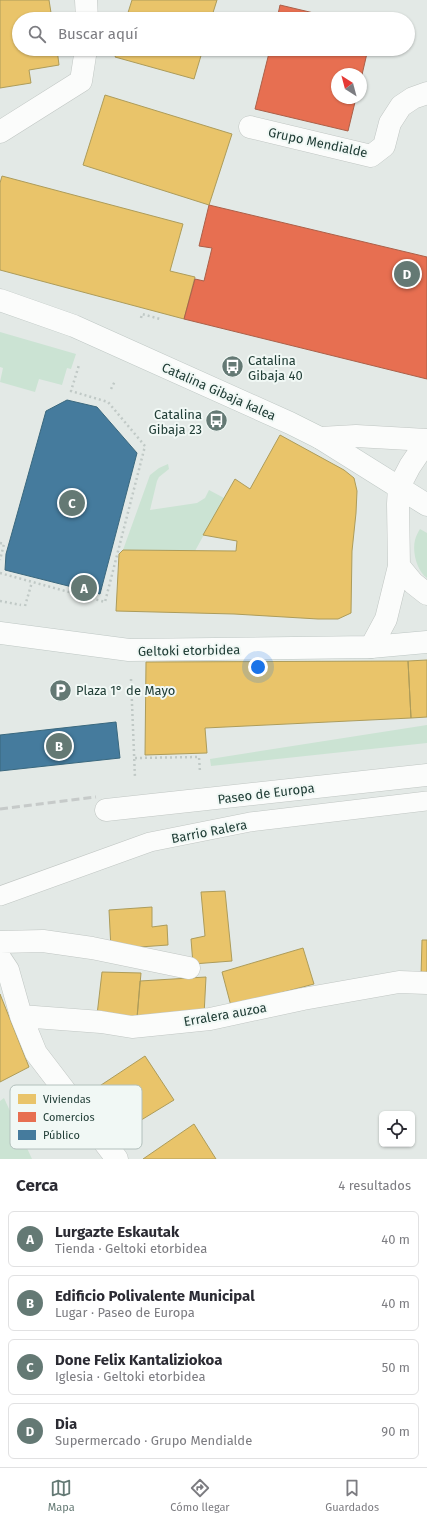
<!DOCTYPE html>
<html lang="es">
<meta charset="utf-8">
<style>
body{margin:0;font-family:"Fira Sans",sans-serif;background:#f7f7f7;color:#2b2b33}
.controls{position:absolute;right:12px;bottom:12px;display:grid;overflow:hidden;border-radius:6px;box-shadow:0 1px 3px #0004}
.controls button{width:36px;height:36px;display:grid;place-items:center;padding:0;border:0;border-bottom:1px solid #e1e1e2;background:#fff;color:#2b2b33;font:20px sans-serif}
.compass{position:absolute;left:331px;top:68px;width:36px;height:36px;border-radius:50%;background:#fff;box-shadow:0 1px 3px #0004;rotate:324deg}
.you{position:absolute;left:258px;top:667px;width:14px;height:14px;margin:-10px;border:3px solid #fff;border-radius:50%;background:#1a73e8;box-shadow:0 0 0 6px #1a73e833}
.badge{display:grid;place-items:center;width:26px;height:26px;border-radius:50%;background:#647974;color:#fff;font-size:13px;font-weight:700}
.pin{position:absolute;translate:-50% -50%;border:2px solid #fff;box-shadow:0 1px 4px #0006}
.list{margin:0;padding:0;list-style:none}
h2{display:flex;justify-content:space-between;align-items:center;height:52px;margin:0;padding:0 16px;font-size:17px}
h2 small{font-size:13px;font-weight:400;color:#7c7c81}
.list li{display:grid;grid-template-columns:26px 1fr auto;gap:12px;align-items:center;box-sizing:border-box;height:56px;margin:0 8px 8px;padding:0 8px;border:1px solid #e1e1e2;border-radius:6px}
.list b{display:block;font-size:15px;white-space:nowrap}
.list p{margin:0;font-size:13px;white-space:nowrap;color:#7c7c81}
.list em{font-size:13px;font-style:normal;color:#7c7c81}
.icon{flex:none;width:22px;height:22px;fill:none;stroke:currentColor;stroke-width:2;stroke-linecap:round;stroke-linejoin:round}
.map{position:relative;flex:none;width:427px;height:1159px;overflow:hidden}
.search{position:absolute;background:#fff;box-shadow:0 1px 3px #0004;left:12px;right:12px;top:12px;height:44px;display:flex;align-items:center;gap:10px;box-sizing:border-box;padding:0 14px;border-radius:22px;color:#7c7c81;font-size:15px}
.sheet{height:308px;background:#fff}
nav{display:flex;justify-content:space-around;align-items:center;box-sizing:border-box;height:56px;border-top:1px solid #e1e1e2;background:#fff;font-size:11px;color:#7c7c81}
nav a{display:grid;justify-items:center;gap:2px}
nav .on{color:#647974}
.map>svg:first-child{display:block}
.green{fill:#cbe3d3}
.homes{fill:#e9c46a;stroke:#ad9c5a}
.shops{fill:#e76f51;stroke:#ab6049}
.public{fill:#457b9d;stroke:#3a687e}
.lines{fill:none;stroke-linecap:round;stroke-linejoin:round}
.lane-casing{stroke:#c0c6c3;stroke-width:20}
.street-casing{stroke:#c0c6c3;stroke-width:23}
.secondary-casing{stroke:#bec7c4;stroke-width:23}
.path{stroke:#c0c9c6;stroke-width:2.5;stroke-dasharray:2 3;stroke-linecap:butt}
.lane{stroke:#fbfcfb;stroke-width:19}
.street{stroke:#fbfcfb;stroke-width:22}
.secondary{stroke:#fbfcfb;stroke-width:22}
.rail{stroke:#c6cac9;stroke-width:3;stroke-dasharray:8 4;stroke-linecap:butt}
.labels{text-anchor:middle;stroke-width:4;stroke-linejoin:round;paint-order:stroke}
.street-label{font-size:13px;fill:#203d36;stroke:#f1f8f5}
.poi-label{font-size:13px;fill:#203d36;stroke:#f1f8f5;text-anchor:start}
.key{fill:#f1f8f5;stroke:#b2c0bc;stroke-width:1}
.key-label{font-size:11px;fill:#203d36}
</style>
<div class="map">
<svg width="427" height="1159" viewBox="0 0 427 1159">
<rect width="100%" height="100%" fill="#e3e9e6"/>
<path class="green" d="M0,332L76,354L71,369L67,368L62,385L39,379L35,392L0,382L3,368L0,367Z
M168,464L169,469L159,477L157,481L150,510L197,503L205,498L209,490L224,498L195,551L123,550L150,475L159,468Z
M420,529L427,533V578C417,571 412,552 415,540C416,536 418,532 420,529Z
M427,725V743L211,766L210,759Z
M4,1098L32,1159H0V1101Z"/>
<path class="homes" d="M0,0H49L52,19H19V49H57L59,65L29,70L31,83L0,88Z
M132,0H217L211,19H126Z
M118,49H203L194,79L115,57Z
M105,95L232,134L209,205L83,165Z
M2,176L183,224L170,271L195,277L184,319L0,270V183Z
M280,435L344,470L354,478L357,491L356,513L352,551L351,613L338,619H318L234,614L116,611L119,554L123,550L236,551L237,541L203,535L235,479L250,489Z
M427,660V717L411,718L408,661Z
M408,661L411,718L205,728L207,753L145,755L146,662Z
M225,891L232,961L193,964L191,939L205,936L201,892Z
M152,907V927L167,925L168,945L111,949L109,910Z
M422,940H427V976L421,977Z
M303,948L314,984L231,1006L222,972Z
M102,972L141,973L137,1018L97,1015Z
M206,977L204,1015L137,1018L140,981Z
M0,994L29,1067L0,1082Z
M145,1056L174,1100L115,1136L89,1093Z
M194,1124L216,1159H143Z"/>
<path class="shops" d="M280,5L339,19H277Z
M270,49H368L361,79V74H337V98H356L348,131L255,109Z
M209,205L427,257V379L184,319L195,279L204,281L212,248L199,246Z"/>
<path class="public" d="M67,400L97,407L137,453L100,594L5,570L6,554L46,411Z
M116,722L120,758L0,771V735Z"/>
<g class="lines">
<defs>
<path id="lane" d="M0,896L150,842L250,822L427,801"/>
<path id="street" d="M86,0L87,19
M250,127L371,156L384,146L390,123L401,106L413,98L427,93
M0,132L81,81L86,49
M320,438L356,436L427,440
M399,566L413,583L427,594
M371,647L386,619L399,566L398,504L399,487L410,466L427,441
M106,810L427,775
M0,942L43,941L92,948L189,968
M0,958L8,970L21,1016L36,1053L117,1159
M21,1016L101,1022L132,1027L210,1019L303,999L399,982L427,983"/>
<path id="secondary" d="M0,300L74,326L290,423L320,438L427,505
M0,633L129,650L371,647L427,642"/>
</defs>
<use href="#lane" class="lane-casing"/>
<use href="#street" class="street-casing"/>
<use href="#secondary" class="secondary-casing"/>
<path class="path" d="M141,318L142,314L160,319
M111,389L115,381
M0,543L4,544L0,560
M0,573L105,602L145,446L108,402L71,391L79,365
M0,601L21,605
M25,606L32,582
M131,679L135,778
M135,758L199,757L200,772"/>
<use href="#lane" class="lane"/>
<use href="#street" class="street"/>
<use href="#secondary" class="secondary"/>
<path class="rail" d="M0,809L96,797"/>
</g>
<defs>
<symbol id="bus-disc" viewBox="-11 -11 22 22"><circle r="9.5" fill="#647974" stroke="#f1f8f5"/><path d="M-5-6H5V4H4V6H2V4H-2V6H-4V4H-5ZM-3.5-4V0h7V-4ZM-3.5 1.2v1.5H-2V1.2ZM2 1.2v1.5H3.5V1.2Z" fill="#fff"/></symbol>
<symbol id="parking-disc" viewBox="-11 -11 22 22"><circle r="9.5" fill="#647974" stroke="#f1f8f5"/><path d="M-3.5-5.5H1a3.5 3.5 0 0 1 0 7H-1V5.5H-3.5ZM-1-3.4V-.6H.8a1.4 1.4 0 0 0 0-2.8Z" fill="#fff"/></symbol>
</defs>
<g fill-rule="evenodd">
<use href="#bus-disc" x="220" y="354" width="25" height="25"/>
<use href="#bus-disc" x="204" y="408" width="25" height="25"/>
<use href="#parking-disc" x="48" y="678" width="25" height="25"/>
</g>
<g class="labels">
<g class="street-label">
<text transform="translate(318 142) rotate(12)" y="5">Grupo Mendialde</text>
<text transform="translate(219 391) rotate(24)" y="5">Catalina Gibaja kalea</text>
<text transform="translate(189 650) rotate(-1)" y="5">Geltoki etorbidea</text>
<text transform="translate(266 793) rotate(-7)" y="5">Paseo de Europa</text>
<text transform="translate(209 831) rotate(-11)" y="5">Barrio Ralera</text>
<text transform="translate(225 1014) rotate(-10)" y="5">Erralera auzoa</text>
</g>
<g class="poi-label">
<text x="248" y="365">Catalina<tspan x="248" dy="15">Gibaja 40</tspan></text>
<text x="202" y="419" text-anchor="end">Catalina<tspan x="202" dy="15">Gibaja 23</tspan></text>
<text x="76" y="695">Plaza 1° de Mayo</text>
</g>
</g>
<rect x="10" y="1085" width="132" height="64" rx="6" class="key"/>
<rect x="18" y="1094" width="18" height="10" fill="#e9c46a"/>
<rect x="18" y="1112" width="18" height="10" fill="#e76f51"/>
<rect x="18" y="1130" width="18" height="10" fill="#457b9d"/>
<g class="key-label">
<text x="43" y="1103">Viviendas</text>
<text x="43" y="1121">Comercios</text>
<text x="43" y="1139">Público</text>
</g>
</svg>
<div class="controls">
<button><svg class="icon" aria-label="locate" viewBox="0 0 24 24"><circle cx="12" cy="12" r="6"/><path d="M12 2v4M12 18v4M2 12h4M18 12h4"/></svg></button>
</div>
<svg class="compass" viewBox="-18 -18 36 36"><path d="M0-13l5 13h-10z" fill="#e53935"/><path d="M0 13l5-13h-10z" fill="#7c7c81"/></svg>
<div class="you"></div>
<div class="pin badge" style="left:84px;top:588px">A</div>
<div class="pin badge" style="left:59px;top:746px">B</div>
<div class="pin badge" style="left:72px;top:503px">C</div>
<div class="pin badge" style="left:407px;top:274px">D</div>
<div class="search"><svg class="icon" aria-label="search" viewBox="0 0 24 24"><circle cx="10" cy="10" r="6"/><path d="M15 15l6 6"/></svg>Buscar aquí</div>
</div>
<section class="sheet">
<h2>Cerca<small>4 resultados</small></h2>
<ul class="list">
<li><span class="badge">A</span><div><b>Lurgazte Eskautak</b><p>Tienda · Geltoki etorbidea</p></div><em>40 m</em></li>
<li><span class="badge">B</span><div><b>Edificio Polivalente Municipal</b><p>Lugar · Paseo de Europa</p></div><em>40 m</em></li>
<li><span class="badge">C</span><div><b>Done Felix Kantaliziokoa</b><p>Iglesia · Geltoki etorbidea</p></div><em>50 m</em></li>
<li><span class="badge">D</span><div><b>Dia</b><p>Supermercado · Grupo Mendialde</p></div><em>90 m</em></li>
</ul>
</section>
<nav>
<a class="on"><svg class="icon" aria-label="map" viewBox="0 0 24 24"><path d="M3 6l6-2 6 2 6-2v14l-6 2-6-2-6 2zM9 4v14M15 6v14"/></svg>Mapa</a>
<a><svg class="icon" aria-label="directions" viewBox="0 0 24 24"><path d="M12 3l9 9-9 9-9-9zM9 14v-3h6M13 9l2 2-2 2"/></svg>Cómo llegar</a>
<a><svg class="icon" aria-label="saved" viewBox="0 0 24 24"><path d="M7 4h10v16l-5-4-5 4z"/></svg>Guardados</a>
</nav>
